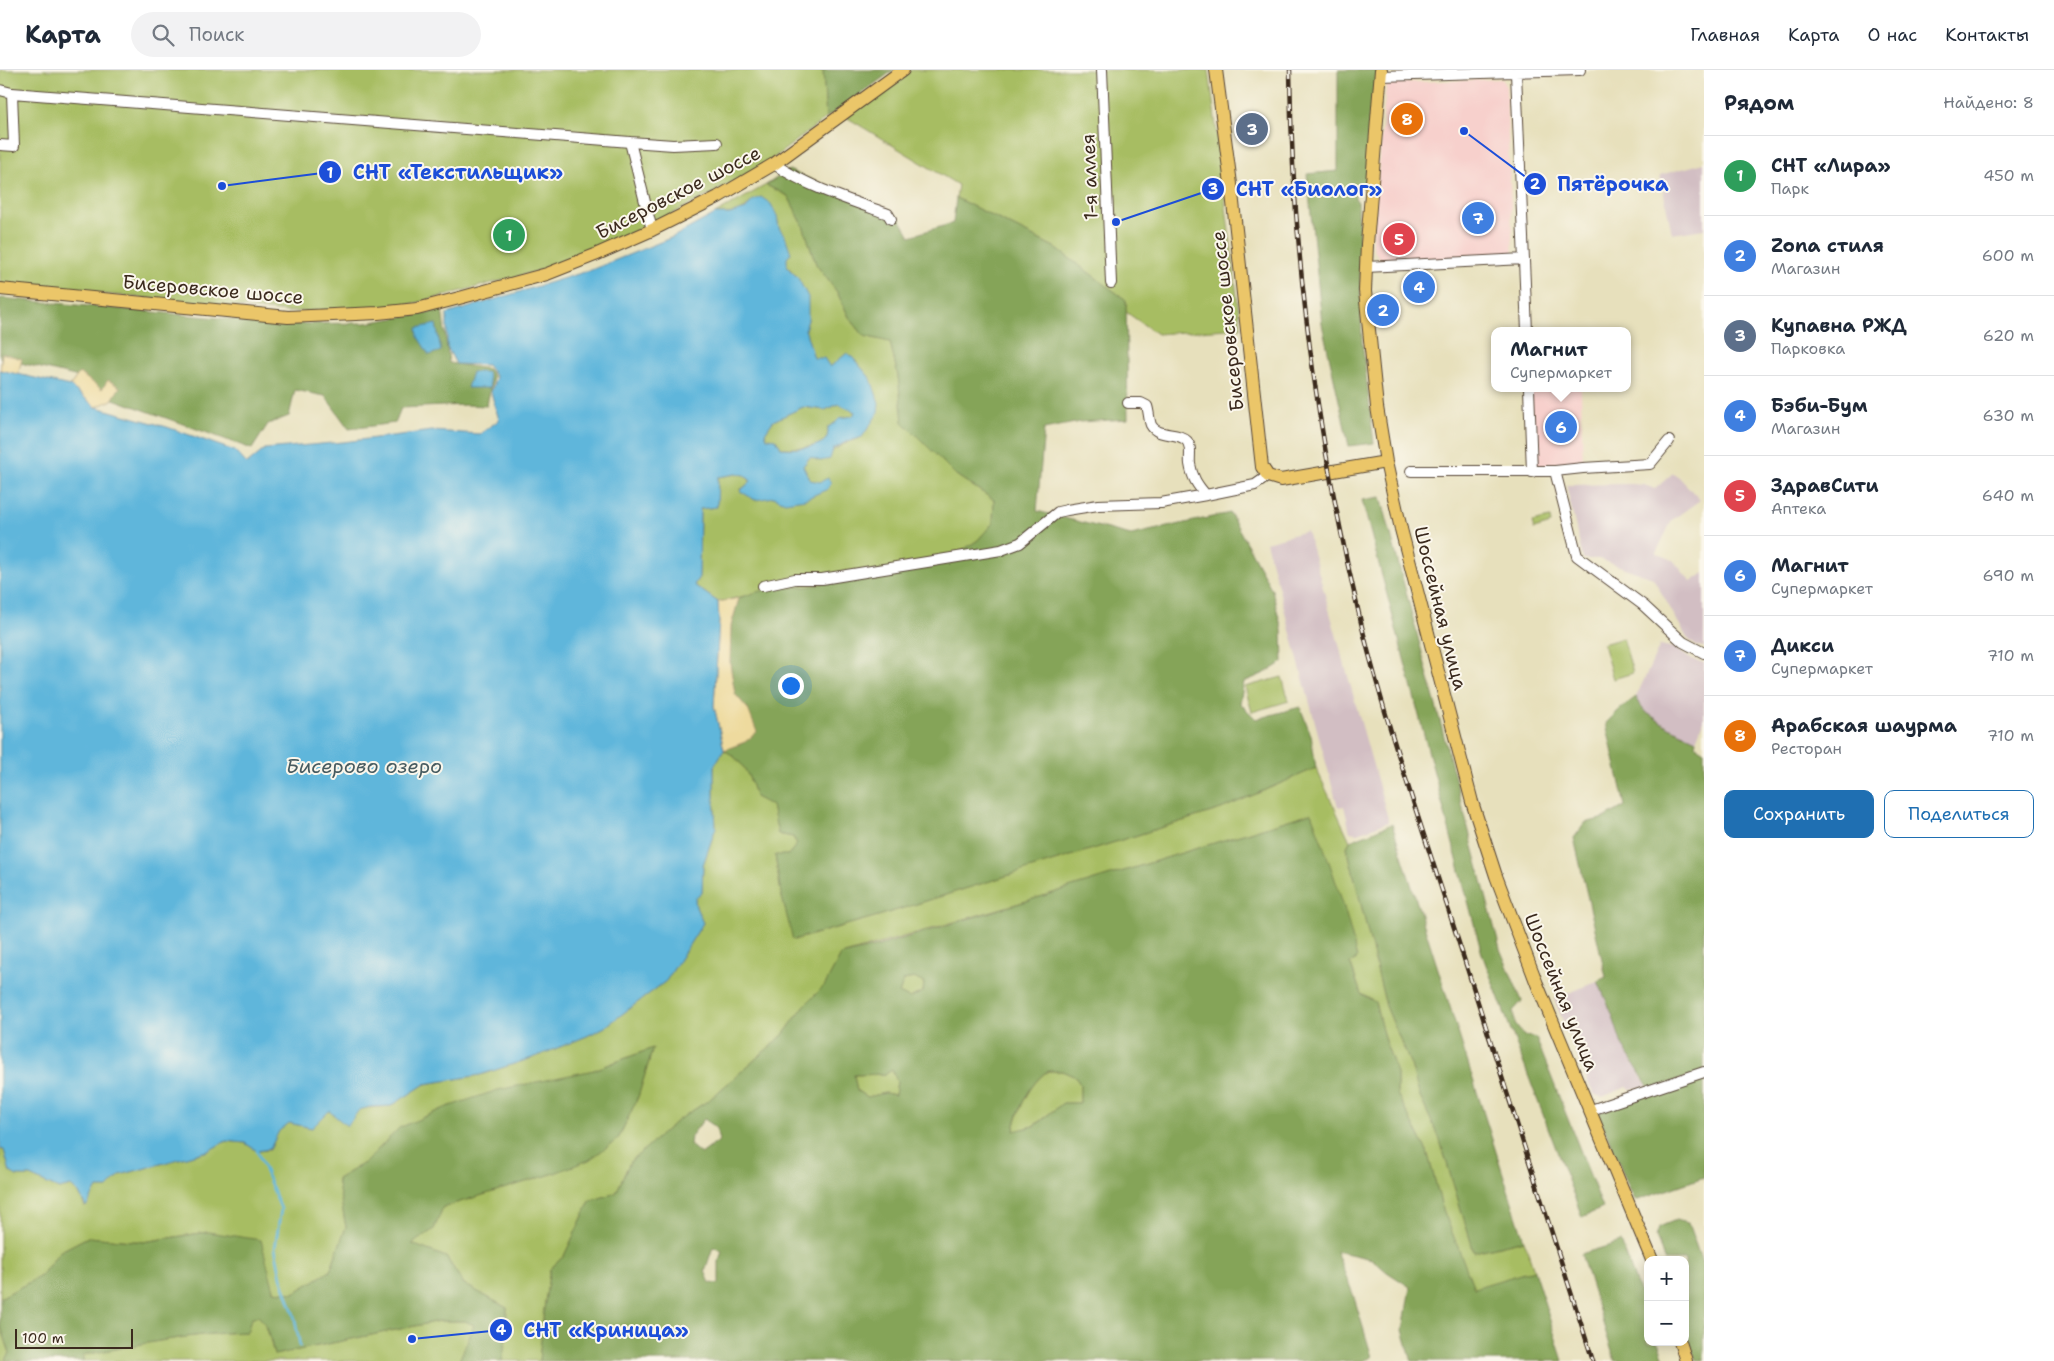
<!DOCTYPE html>
<html lang="ru">
<meta charset="utf-8">
<style>
body{margin:0;font-family:"Shantell Sans",sans-serif;background:#f2f2f3;color:#1f2937}
.controls{position:absolute;right:15px;bottom:15px;display:grid;overflow:hidden;border-radius:10px;box-shadow:0 2px 12px #0003}
.controls button{width:45px;height:45px;display:grid;place-items:center;padding:0;border:0;border-bottom:1px solid #e0e1e3;background:#fff;color:#1f2937;font:25px sans-serif}
.scale{position:absolute;left:15px;bottom:12px;width:118px;box-sizing:border-box;padding-left:5px;border:2px solid #3b2a1e;border-top:0;font-size:14px;line-height:18px;white-space:nowrap;color:#3b2a1e;-webkit-text-stroke:4px #fbf7ec;paint-order:stroke}
.you{position:absolute;left:790px;top:615px;width:18px;height:18px;margin:-12px;border:4px solid #fff;border-radius:50%;background:#1a73e8;box-shadow:0 0 0 8px #1a73e833}
.badge{display:grid;place-items:center;width:32px;height:32px;border-radius:50%;background:#1f6fb2;color:#fff;font-size:16px;font-weight:700}
.pin{position:absolute;translate:-50% -50%;border:2px solid #fff;box-shadow:0 1px 5px #0006}
.popup{position:absolute;left:1491px;top:257px;width:140px;height:65px;box-sizing:border-box;display:grid;place-content:center;border-radius:10px;background:#fff;filter:drop-shadow(0 1px 4px #0005);font-size:16px;white-space:nowrap;color:#747a83}
.popup b{font-size:19px;color:#1f2937}
.popup::after{content:'';position:absolute;left:50%;top:100%;margin-left:-10px;border:10px solid transparent;border-top-color:#fff}
.list{margin:0;padding:0;list-style:none}
h2{display:flex;justify-content:space-between;align-items:center;height:65px;margin:0;padding:0 20px;font-size:21px}
h2 small{font-size:16px;font-weight:400;color:#747a83}
.list li{display:grid;grid-template-columns:32px 1fr auto;gap:15px;align-items:center;box-sizing:border-box;height:80px;padding:0 20px;border-top:1px solid #e0e1e3}
.list b{display:block;font-size:19px;white-space:nowrap}
.list p{margin:0;font-size:16px;white-space:nowrap;color:#747a83}
.list em{font-size:16px;font-style:normal;color:#747a83}
.actions{display:flex;gap:10px;padding:15px 20px}
.actions a{flex:1;padding:11px 0;border:1px solid #1f6fb2;border-radius:10px;text-align:center;font-size:18px;color:#1f6fb2}
.actions .main{background:#1f6fb2;color:#fff}
.icon{flex:none;width:28px;height:28px;fill:none;stroke:currentColor;stroke-width:2;stroke-linecap:round;stroke-linejoin:round}
.map{position:relative;flex:none;width:1704px;height:1291px;overflow:hidden}
header{display:flex;align-items:center;gap:30px;box-sizing:border-box;height:70px;padding:0 25px;background:#fff;border-bottom:1px solid #e0e1e3}
header strong{font-size:24px}
nav{display:flex;gap:28px;margin-inline-start:auto;font-size:18px}
.search{width:350px;height:45px;background:#f2f2f3;display:flex;align-items:center;gap:12px;box-sizing:border-box;padding:0 18px;border-radius:28px;color:#747a83;font-size:19px}
main{display:flex}
aside{flex:1;background:#fff}
.map>svg:first-child{display:block}
.built{fill:#f7d0cc}
.industrial{fill:#d2bec3}
.green{fill:#a7bd62;stroke:#717440}
.forest{fill:#85a458;stroke:#60673b;fill-rule:evenodd}
.sand{fill:#eeda9e;stroke:#94825e}
.water{fill:#5eb6db;stroke:#4c707c;fill-rule:evenodd}
.lines{fill:none;stroke-linecap:round;stroke-linejoin:round}
.stream{stroke:#5eb6db;stroke-width:2.5}
.minor-casing{stroke:#554536;stroke-width:12}
.major-casing{stroke:#554536;stroke-width:14}
.minor{stroke:#fff;stroke-width:10}
.major{stroke:#ebc669;stroke-width:12}
.rail-casing{stroke:#3b2a1e;stroke-width:4.5}
.rail{stroke:#fbf7ec;stroke-width:2.5;stroke-dasharray:8;stroke-linecap:butt}
.labels{text-anchor:middle;stroke-width:4;stroke-linejoin:round;paint-order:stroke}
.street-label{font-size:19px;fill:#3b2a1e;stroke:#fbf7ec}
.water-label{font-size:20px;font-style:italic;fill:#475b60;stroke:#fbf7ec}
.leader{fill:none;stroke:#1d4ed8;stroke-width:2}
.callout-dot{fill:#1d4ed8;stroke:#fbf7ec;stroke-width:2}
.mark-label{font-size:15px;text-anchor:middle;font-weight:bold;fill:#fff}
.callout-label{font-size:20px;text-anchor:middle;font-weight:bold;fill:#1d4ed8;stroke:#fbf7ec;stroke-width:4;stroke-linejoin:round;paint-order:stroke}
</style>
<header>
<strong>Карта</strong>
<div class="search"><svg class="icon" aria-label="search" viewBox="0 0 24 24"><circle cx="10" cy="10" r="6"/><path d="M15 15l6 6"/></svg>Поиск</div>
<nav><a>Главная</a><a>Карта</a><a>О нас</a><a>Контакты</a></nav>
</header>
<main>
<div class="map">
<svg width="1704" height="1291" viewBox="0 0 1704 1291">
<rect width="100%" height="100%" fill="#fbf7ec"/>
<filter id="ink" filterUnits="userSpaceOnUse"><feTurbulence type="fractalNoise" baseFrequency=".02" numOctaves="2"/><feDisplacementMap in="SourceGraphic" scale="10" xChannelSelector="R" yChannelSelector="G"/><feConvolveMatrix kernelMatrix="1 2 1 2 8 2 1 2 1" color-interpolation-filters="sRGB"/></filter>
<filter id="wash" filterUnits="userSpaceOnUse"><feTurbulence type="fractalNoise" baseFrequency=".0096" numOctaves="4" result="noise"/><feDisplacementMap in="SourceGraphic" scale="20" xChannelSelector="R" yChannelSelector="G"/><feGaussianBlur stdDeviation="1.12" result="paint"/><feColorMatrix in="noise" values="0 0 0 0 0 0 0 0 0 0 0 0 0 0 0 0 0 1.4 0 .05"/><feComposite in="paint" operator="in"/></filter>
<g filter="url(#wash)">
<rect width="100%" height="100%" fill="#e7e0bc"/>
<path class="built" d="M1502,9L1506,17L1513,186L1388,192L1380,189L1374,180L1372,170L1386,16L1390,13Z
M1530,318H1581L1583,398L1532,402Z"/>
<path class="industrial" d="M1704,93V159L1672,164L1660,105Z
M1673,403L1679,407L1700,430L1672,450L1656,483L1673,490L1691,512L1704,503V577L1696,576L1687,568L1653,508L1599,489H1583L1566,415L1632,414L1644,415L1655,419Z
M1307,461L1389,752L1357,763L1350,762L1344,736L1338,737L1266,472Z
M1660,575L1675,578L1689,588L1704,593V650L1696,670L1667,656L1644,641L1636,627Z
M1598,911L1612,944L1622,975L1647,1016L1631,1020L1627,1017L1602,1027L1595,1025L1591,1019L1554,929Z"/>
<path class="green" d="M0,0H823L826,48L771,90L715,122L650,155L545,199L416,233L377,238L288,242L0,214Z
M911,0H1209L1241,258L1157,264L1126,242V230L1054,177L956,128L958,115L846,47Z
M766,115L788,126L803,155L816,194L837,222L849,247L864,266L890,272L898,306L904,352L956,405L994,430L993,453L978,470L951,488L834,509L821,516L779,518L718,532L694,515L699,507L700,439L717,437L718,407L736,404L745,405L751,412L740,420L755,430L820,413L810,410L803,396L810,387L820,391C833,379 844,373 862,367L871,309L853,288L847,284L830,297L814,289L805,259L808,250L798,208L787,196L785,166L779,158L777,146L752,131C743,144 730,144 715,144Z
M839,334L855,342L853,346L840,348L835,353L828,357C828,361 828,365 826,369C819,379 792,378 781,378L776,369L767,368L765,363L773,351L803,337L825,340Z
M1550,448L1551,454L1534,459L1532,452Z
M1623,568L1633,603L1613,609L1603,574Z
M1282,607L1289,631L1252,642L1245,617Z
M724,680C744,691 750,706 755,727L772,735L778,764L793,767L797,775L788,785L775,786L781,823L794,870L878,846L1221,739L1316,698L1350,771L1347,777L1386,936L1411,995L1420,1027L1439,1067L1474,1182L1524,1170L1534,1200L1474,1219L1442,1137L1427,1081L1397,1024V1003L1384,968L1375,933L1361,924L1350,892L1357,888L1311,743L1040,827L841,885L825,915L805,935L783,965L709,1030L678,1050L630,1092L616,1123L590,1131L564,1186L550,1199L544,1239L539,1291H502L507,1238L464,1214L446,1187L411,1174L434,1159L443,1137L552,1104L618,1069L638,1027L653,978L594,1000L399,1058L366,1092L337,1109L346,1157L330,1201L294,1223L275,1222L268,1202L207,1162L143,1172L88,1167L59,1182L41,1206L0,1228V1079L4,1080L10,1102L17,1106H30L59,1119L71,1116L79,1123L85,1137L97,1118H108L120,1105L208,1081L226,1071L245,1073L257,1081L270,1080L279,1060L289,1053L312,1058L329,1041L391,1036L425,1014L480,1005L535,987L587,966L605,957L666,911L703,853L696,837L695,828L702,823L703,795L716,757L714,727V696Z
M915,908L924,913L923,922L909,928L899,923L904,910Z
M892,1000L897,1011L895,1025L885,1023L868,1027L857,1021L854,1005L886,1004Z
M1048,1001H1062L1076,1007L1080,1015V1033H1063L1033,1056L1014,1062C1017,1041 1030,1012 1048,1001Z
M258,1246C269,1256 270,1271 274,1285L439,1251H465L475,1255L459,1291H83V1285C137,1275 192,1263 247,1262L251,1249Z
M0,1254L10,1283L5,1291H0Z"/>
<path class="forest" d="M823,0H894L826,48Z
M1338,0H1381L1371,113L1358,118L1355,121V128L1358,132L1362,271L1374,373L1349,376L1322,254L1307,104L1338,101Z
M789,100L899,147L910,166L953,153L956,128L1054,177L1126,230L1128,349L1080,352L1044,359L1037,441L1131,465L1230,443L1272,520L1282,560L1283,592L1265,603L1244,612L1240,633L1256,649L1300,637L1311,665L1316,698L1221,739L878,846L793,870L781,823L775,785H788L797,774L793,767L778,764L772,736L755,727C750,706 744,691 724,680L745,672L748,639L735,624L730,594L731,556L739,528C752,523 766,519 780,518C801,516 815,519 834,509L951,488L978,470L993,453L994,430L956,405L903,352L898,306L890,272L864,266L849,247L837,222L816,194L803,155L788,126L766,115Z
M0,228L284,254L366,253L442,240L449,293L488,299L493,306C492,317 488,325 487,336L466,335L401,338L395,353L349,359L325,326L295,320L289,346L268,354L252,379L108,327L87,309L0,288Z
M1381,427L1500,879L1522,931L1513,941L1515,954L1523,965L1536,968L1603,1138L1582,1147L1482,884L1362,430Z
M1636,627L1644,641L1667,656L1696,670L1695,675L1704,681V1002L1650,1019L1622,975L1612,944L1598,911L1606,907L1574,768L1585,753L1604,748L1625,736L1606,653L1620,639Z
M1311,743C1329,791 1347,839 1357,889L1350,893L1361,924L1375,932L1384,968L1397,1003V1024L1427,1081L1442,1137L1474,1218L1534,1200L1563,1291H1412L1403,1260L1410,1217L1387,1202L1372,1189L1336,1181L1353,1224L1372,1287L1363,1291H539L544,1239L550,1199L564,1186L590,1131L616,1123L630,1092L678,1050L709,1030L783,965L805,935L825,915L841,885L878,876L1040,827ZM914,908L924,913L923,922L909,928L899,923L904,910ZM892,1000L897,1011L895,1025L885,1023L868,1027L857,1021L854,1005L886,1004ZM1048,1001H1062L1076,1007L1080,1015V1033H1063L1034,1056L1014,1061C1016,1042 1031,1011 1048,1001ZM704,1049L716,1057L719,1071L701,1084L690,1075L691,1066ZM713,1177L722,1181L719,1191V1214L710,1213L705,1201Z
M1392,754L1524,1170L1474,1182L1439,1067L1420,1027L1411,995L1386,936L1347,777L1350,771Z
M653,978L638,1027L618,1069L589,1090L552,1104L443,1137L434,1159L412,1174L446,1187L464,1214L507,1238L506,1270L502,1291H459L474,1255L465,1251H439L274,1285C271,1271 269,1255 258,1246L251,1249L247,1262C192,1263 137,1275 83,1285V1291H5L10,1283L0,1254V1228L41,1206L59,1182L88,1167L143,1172L208,1162L261,1170L274,1221L294,1223L330,1201L346,1157L337,1109L366,1092L399,1058L447,1037L498,1020L594,1000Z
M1704,1008V1107L1635,1131L1598,1043L1648,1023Z
M1676,1150L1688,1153L1704,1198V1291H1696L1685,1257V1190H1664L1656,1166L1659,1157Z
M1621,1172L1648,1245V1272H1658L1665,1291H1615L1581,1184Z"/>
<path class="sand" d="M2,283L22,289L18,305L0,300Z
M79,303L102,319L108,310L120,317L112,330L96,337L70,316Z
M739,528L731,556L730,594L735,624L748,639L757,662L745,672L724,680L714,636L719,551L718,532Z"/>
<path class="water" d="M761,127L771,134L777,146L779,158L785,166L791,183L787,188V197L798,208L808,227V250L805,259L814,288H824L830,297L847,283L853,288L871,309L879,333L878,343L862,367L844,373L833,379L830,389L820,391L810,387L803,396L810,410L820,412L828,408L831,413L828,419L805,429L785,432L774,427L755,430L740,421L751,411L745,405L736,404L718,407L717,437L700,439L699,507L694,515L718,532L719,551L714,636L724,680L714,696V727L716,757L703,795L702,823L695,829L696,837L703,853L666,911L605,957L587,966L535,987L480,1005L425,1014L391,1036L370,1037L359,1040L347,1056L329,1041L312,1058L289,1053L279,1061L270,1079L257,1081L245,1073L226,1071L208,1081L120,1105L108,1118H97L86,1137L79,1123L71,1116L59,1119L30,1106H17L10,1102L4,1080L0,1079V300L70,316L96,337L167,357L235,381L247,394L265,379L343,372L432,361L480,364L499,350L491,322L496,307L487,295L456,294L447,277V244L591,200L673,167L715,144H730L746,139L752,131ZM839,334L855,342L853,346L840,348L835,353L828,357C828,363 828,369 823,372C812,379 793,379 781,378L776,369L767,368L765,363L773,351L803,337L825,340Z
M436,254L441,281L429,285L418,267L417,258Z
M472,302H488L490,318H467Z"/>
<g class="lines">
<path class="stream" d="M257,1081L281,1139L275,1178L281,1207L294,1245L300,1276"/>
</g>
</g>
<g filter="url(#ink)">
<g class="lines">
<defs>
<path id="minor" d="M1102,0L1111,213
M1516,3L1527,261
M1381,6L1580,0
M0,20L12,23L630,72L652,160
M630,72L673,75L717,73
M0,75L14,76L12,23
M774,94C808,117 849,130 888,144L891,149
M1366,197L1524,189
M1529,318L1532,402
M1128,333H1141L1147,336C1149,342 1149,350 1151,355C1158,368 1178,361 1187,371C1192,377 1189,387 1190,394C1192,407 1197,415 1206,425L1255,415L1268,406
M1411,401H1555L1583,398L1650,394L1669,371
M1555,401L1577,486L1643,535L1683,572L1704,583
M763,516L795,509H822L1001,480L1020,473L1058,442L1067,440L1098,435L1161,433L1206,425
M1591,1040L1704,1002"/>
<path id="major" d="M1216,0L1231,114L1262,397L1268,406L1281,410L1386,392
M1381,0L1367,174L1365,221L1377,337L1386,392L1401,459L1472,732L1496,806L1537,914L1652,1190
M0,219L288,247L378,243L417,239L463,227L547,204L595,185L652,160L718,127L774,94L903,0
M1680,1272L1686,1291"/>
</defs>
<use href="#minor" class="minor-casing"/>
<use href="#major" class="major-casing"/>
<use href="#minor" class="minor"/>
<use href="#major" class="major"/>
<defs>
<path id="rail" d="M1290,0C1292,187 1318,374 1362,557C1386,654 1419,749 1450,845C1498,993 1545,1142 1593,1291"/>
</defs>
<use href="#rail" class="rail-casing"/>
<use href="#rail" class="rail"/>
</g>
</g>
<g class="labels">
<g class="street-label">
<text transform="translate(1089 107) rotate(-92)" y="7">1-я аллея</text>
<text transform="translate(678 122) rotate(-27)" y="7">Бисеровское шоссе</text>
<text transform="translate(213 219) rotate(5)" y="7">Бисеровское шоссе</text>
<text transform="translate(1227 251) rotate(-96)" y="7">Бисеровское шоссе</text>
<text transform="translate(1441 538) rotate(76)" y="7">Шоссейная улица</text>
<text transform="translate(1562 922) rotate(68)" y="7">Шоссейная улица</text>
</g>
<g class="water-label">
<text x="364" y="703">Бисерово озеро</text>
</g>
</g>
<path class="leader" d="M222 116L330 102M1464 61L1535 114M1116 152L1213 119M412 1269L501 1260"/>
<g class="callout-dot">
<circle cx="222" cy="116" r="5"/>
<circle cx="1464" cy="61" r="5"/>
<circle cx="1116" cy="152" r="5"/>
<circle cx="412" cy="1269" r="5"/>
<circle cx="330" cy="102" r="12"/>
<circle cx="1535" cy="114" r="12"/>
<circle cx="1213" cy="119" r="12"/>
<circle cx="501" cy="1260" r="12"/>
</g>
<g class="mark-label">
<text x="330" y="108">1</text>
<text x="1535" y="119">2</text>
<text x="1213" y="124">3</text>
<text x="501" y="1265">4</text>
</g>
<g class="callout-label">
<text x="458" y="109">СНТ «Текстильщик»</text>
<text x="1613" y="121">Пятёрочка</text>
<text x="1309" y="126">СНТ «Биолог»</text>
<text x="606" y="1267">СНТ «Криница»</text>
</g>
</svg>
<div class="controls">
<button>+</button>
<button>−</button>
</div>
<div class="scale">100 m</div>
<div class="you"></div>
<div class="pin badge" style="left:509px;top:165px;background:#2e9e5b">1</div>
<div class="pin badge" style="left:1383px;top:240px;background:#3f7fe0">2</div>
<div class="pin badge" style="left:1252px;top:59px;background:#5c6f8a">3</div>
<div class="pin badge" style="left:1419px;top:217px;background:#3f7fe0">4</div>
<div class="pin badge" style="left:1399px;top:169px;background:#e0444e">5</div>
<div class="pin badge" style="left:1561px;top:357px;background:#3f7fe0">6</div>
<div class="popup"><b>Магнит</b>Супермаркет</div>
<div class="pin badge" style="left:1478px;top:148px;background:#3f7fe0">7</div>
<div class="pin badge" style="left:1407px;top:49px;background:#e8710a">8</div>
</div>
<aside>
<h2>Рядом<small>Найдено: 8</small></h2>
<ul class="list">
<li><span class="badge" style="background:#2e9e5b">1</span><div><b>СНТ «Лира»</b><p>Парк</p></div><em>450 m</em></li>
<li><span class="badge" style="background:#3f7fe0">2</span><div><b>Zona стиля</b><p>Магазин</p></div><em>600 m</em></li>
<li><span class="badge" style="background:#5c6f8a">3</span><div><b>Купавна РЖД</b><p>Парковка</p></div><em>620 m</em></li>
<li><span class="badge" style="background:#3f7fe0">4</span><div><b>Бэби-Бум</b><p>Магазин</p></div><em>630 m</em></li>
<li><span class="badge" style="background:#e0444e">5</span><div><b>ЗдравСити</b><p>Аптека</p></div><em>640 m</em></li>
<li><span class="badge" style="background:#3f7fe0">6</span><div><b>Магнит</b><p>Супермаркет</p></div><em>690 m</em></li>
<li><span class="badge" style="background:#3f7fe0">7</span><div><b>Дикси</b><p>Супермаркет</p></div><em>710 m</em></li>
<li><span class="badge" style="background:#e8710a">8</span><div><b>Арабская шаурма</b><p>Ресторан</p></div><em>710 m</em></li>
</ul>
<div class="actions"><a class="main">Сохранить</a><a>Поделиться</a></div>
</aside>
</main>
